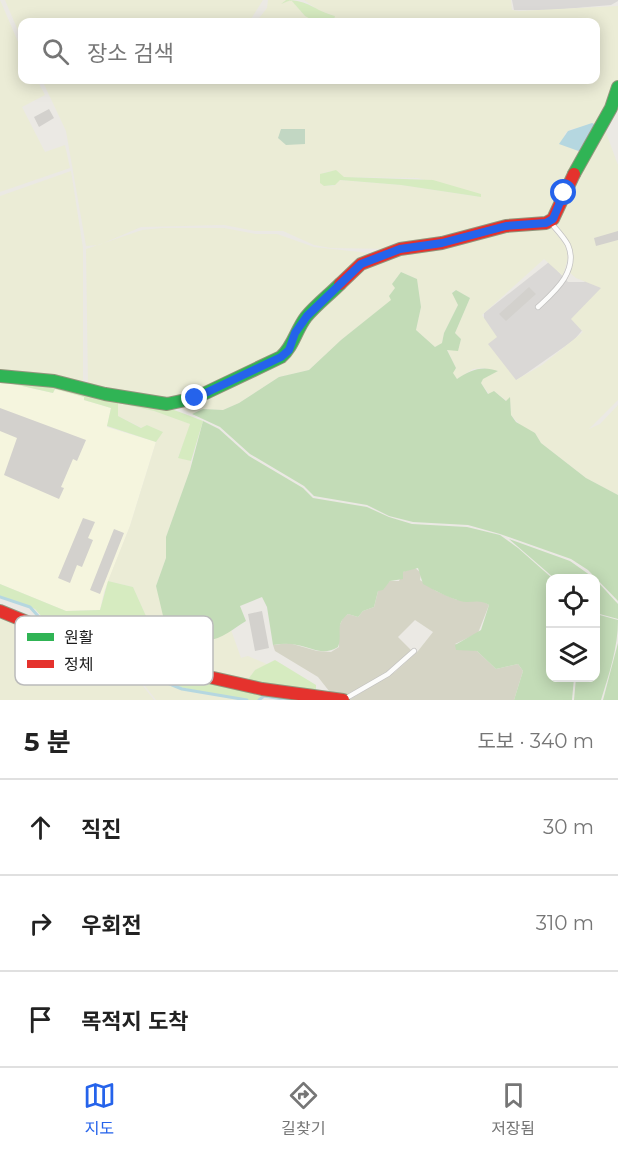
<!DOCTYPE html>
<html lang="ko">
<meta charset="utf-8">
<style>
body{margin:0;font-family:Montserrat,"Noto Sans KR",sans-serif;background:#f2f2f2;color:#222}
.controls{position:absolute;right:18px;bottom:18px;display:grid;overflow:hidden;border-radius:12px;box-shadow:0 3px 15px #0003}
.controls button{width:54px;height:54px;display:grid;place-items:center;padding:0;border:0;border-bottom:2px solid #e0e0e0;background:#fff;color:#222;font:30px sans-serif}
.stop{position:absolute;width:18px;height:18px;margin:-14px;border:4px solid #2563eb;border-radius:50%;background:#fff}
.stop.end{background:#2563eb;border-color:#fff;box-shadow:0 2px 6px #0008}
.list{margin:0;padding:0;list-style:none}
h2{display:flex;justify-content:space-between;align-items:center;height:78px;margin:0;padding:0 24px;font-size:26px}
h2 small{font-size:20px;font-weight:400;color:#767676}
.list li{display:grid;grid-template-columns:39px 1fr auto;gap:18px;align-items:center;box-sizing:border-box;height:96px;padding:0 24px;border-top:2px solid #e0e0e0}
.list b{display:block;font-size:22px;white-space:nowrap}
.list em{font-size:20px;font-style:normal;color:#767676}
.icon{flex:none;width:33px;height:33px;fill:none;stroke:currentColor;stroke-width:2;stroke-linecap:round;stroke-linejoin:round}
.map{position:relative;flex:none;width:618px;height:700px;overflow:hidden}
.search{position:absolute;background:#fff;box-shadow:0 3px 15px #0003;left:18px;right:18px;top:18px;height:66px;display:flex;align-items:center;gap:15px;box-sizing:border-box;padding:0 21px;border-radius:12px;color:#767676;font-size:22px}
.sheet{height:366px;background:#fff}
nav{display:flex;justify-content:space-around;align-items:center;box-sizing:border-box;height:84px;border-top:2px solid #e0e0e0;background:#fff;font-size:16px;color:#767676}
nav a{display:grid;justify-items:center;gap:3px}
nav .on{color:#2563eb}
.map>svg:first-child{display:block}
.residential{fill:#dad8d6}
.education{fill:#f5f5de}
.construction{fill:#d5d4c5}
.farmland{fill:#ebecd6;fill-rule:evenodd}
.grass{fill:#d6ebc0}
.forest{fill:#c3dcb7}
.cemetery{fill:#c2d7c3}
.water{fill:#b5d7e0}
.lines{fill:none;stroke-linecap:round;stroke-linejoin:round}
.stream{stroke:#b5d7e0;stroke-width:3}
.building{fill:#d3d1cd}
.lane-casing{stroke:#c3c2c0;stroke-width:6}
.fast-casing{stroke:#92957c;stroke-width:14}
.jam-casing{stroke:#92957c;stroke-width:14}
.lane{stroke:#fcfcfb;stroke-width:4.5}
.fast{stroke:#30b455;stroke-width:12}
.jam{stroke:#e5322d;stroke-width:12}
.route{stroke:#2563eb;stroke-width:8}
.key{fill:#fff;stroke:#bbb;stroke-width:1.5}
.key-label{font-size:16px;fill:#1c1c1c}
</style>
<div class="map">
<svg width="618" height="700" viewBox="0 0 618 700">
<rect width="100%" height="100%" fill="#ebe9e4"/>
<path class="residential" d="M512,0H618V1L611,5L552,10H514Z
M549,262L568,282H584L599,270L618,288L574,340L514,382L483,343L484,313Z"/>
<path class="education" d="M0,381L53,393L55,389L85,397L84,400L111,408L107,427L156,442L130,526L104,592L100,610L66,611L0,584Z"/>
<path class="construction" d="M414,567L421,573L420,580L436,591L457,600L483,601L489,605L478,633L455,644L477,651L496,669L518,664L523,671L514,700H349L395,672L418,651L433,632L415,620L398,637L411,650L387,673L343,697L333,696L318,677L275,651L273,645L289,643L317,651L331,652L339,647L338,629L343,618L348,614L358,617L363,611L374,607L378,591L390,581H399L403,572Z"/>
<path class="farmland" d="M0,0L22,51V80H37L45,95L22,107L45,152L65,145L70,168L0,192Z
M5,0H263L249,22H22V40Z
M268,0H286L282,3L291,0L305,16L318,22H256L267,8Z
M304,0H511L512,10L519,11L618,6V83L599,126L571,129L564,134L584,153L552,216L394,249L331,248L314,245L283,231H255L224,225L141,227L99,245L86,246L66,131L42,80H596V22H320L334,20L335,16L318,10ZM331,171L344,177L418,178L480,197L401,185L339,180L333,186H324L323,173Z
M602,128L605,130L618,165V400L589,429L600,424L618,405V495L586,478L541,443L535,433L523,428L511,415L510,398L507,401L494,391L489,394L481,383L483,378L498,371L483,368L473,369L457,379L452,373L456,368L447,349L458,350L461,339L455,333L470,298L456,290L452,292L458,305L444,333L442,343L435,347L416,330L421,307L417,279L401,272L393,283L395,288L389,296L392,300L341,340L309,370L279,377L239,403L223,410L203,409L192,414L174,405L197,399L283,358L290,351L308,318L354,272L379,257L405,250L437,248L517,227L549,225L566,246L568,258L563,276L544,259L482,315L497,337L488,344L516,380L542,365L583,332L571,319L601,288L576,278L569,272L572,257L571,247L553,222L560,203Z
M71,171L83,248V385L0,375V196Z
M163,228H224L256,234H277L314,247L378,254L359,264L285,351L176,401L88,385L86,249L142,230Z
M118,403L154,411L191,424L178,457L191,461L190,470L166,537V558L156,586L169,626L223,635L231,630L241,658L248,656L269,665L255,670L246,682L175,666L163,653L156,640L142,631L138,621L146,616L133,587L108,581L130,526L156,442L162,432L147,425L142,428L118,416Z
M0,613L129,668L154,700H0Z
M130,667L182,690L244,700H156Z"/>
<path class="grass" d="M286,0C309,0 313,10 335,16L334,20L314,21L305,16L291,0L281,4Z
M336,170L344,177L433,180L481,194V197L401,185L340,180L335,185L324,186L320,183V174Z
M0,381C68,384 140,394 203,421L191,461L178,458L190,424L154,411L118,403V416L141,428L147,425L163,432L156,442L107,426L111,408L84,400V397L55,389L53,393Z
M108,581L133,587L146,616L139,621C144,635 155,638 163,653L168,655L175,666L246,682L255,670L275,660L316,685V693L310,695L138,662L124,647L119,633L96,622L90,627L72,622L62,628L51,627L35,609L0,596V584L66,611L100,610Z
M142,670L338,700H294L264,696L258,700H249L183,688Z"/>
<path class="forest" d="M401,272L417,279L421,307L416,330L435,347L442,343L444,333L458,305L452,293L456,290L470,298L455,333L461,339L458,351L447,350L456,368L453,373L457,379C470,370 482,365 498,371L483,379L481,383L488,394L494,391L506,401L510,397L511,415L516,422L535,433L541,443L586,478L618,495V601L588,570L571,559L500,534L468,525L413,522L389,516L367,505L314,496L304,486L250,454L220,427L192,414L203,409L223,410L239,403L279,377L309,370L341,340L391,300L389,296L395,288L392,284Z
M203,421L219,429L249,456L303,488L313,498L367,507L389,517L412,524L467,527L500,535L518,548L552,578L550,678H574L572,700H514L523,671L518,664L496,669L477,651L456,650L455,645L481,630L489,605C479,598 470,604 460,601C447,597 434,590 423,584L418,568L403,572V579L390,581L383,590L378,591L374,607L363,611L358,617L348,614C334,625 343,633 338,647C323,656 313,648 297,645C289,643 281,644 273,645L267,607L262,597L240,606L246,621C232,629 215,646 199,638L197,633L169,626L164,620L156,586L166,558V537L190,470Z
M509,539L570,561L594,578H554Z
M596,580L618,604V619L596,613Z
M596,614L618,620C618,648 609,674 601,700H574L576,678H596Z
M618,643V700H603Z"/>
<path class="cemetery" d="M281,129H305V144L286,145L278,138Z"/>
<path class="water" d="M592,123L599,126L584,153L559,144L568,131Z"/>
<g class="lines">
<path class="stream" d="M0,597L30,607L46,625
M58,629L72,623L90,629L96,623L118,634L123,647L134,659
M141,669L143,673L182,689L247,700
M259,700L264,696L289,700"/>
</g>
<path class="building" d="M49,109L54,118L39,127L34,117Z
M618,231V240L596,246L594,238Z
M529,287L536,294L506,321L499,314Z
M0,408L86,440L77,461L73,459L61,487L64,488L59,499L4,475L17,438L0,431Z
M83,518L95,522L88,538L93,540L82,567L77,565L70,583L58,578Z
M114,529L124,533L100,594L90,590Z
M262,611L269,648L255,651L248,614Z"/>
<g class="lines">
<defs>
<path id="lane" d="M538,307C554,292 579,271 568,245C564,237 556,229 550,222
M343,700L388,674L414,651"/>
<path id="fast" d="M574,174L611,108L618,87
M0,376L54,381L105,394L167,404L195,398L281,357C293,347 296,330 306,317C316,305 329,295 340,284"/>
<path id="jam" d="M340,284L361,264L400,249L442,243L506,226L546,223L553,219L574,174
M0,611L130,664L169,668L262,689L343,700"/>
</defs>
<use href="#lane" class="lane-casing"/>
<use href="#fast" class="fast-casing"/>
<use href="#jam" class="jam-casing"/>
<use href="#lane" class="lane"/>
<use href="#fast" class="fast"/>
<use href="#jam" class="jam"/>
</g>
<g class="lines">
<path class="route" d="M195,398L281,357L289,350L295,333L307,316L361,264L400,249L442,243L506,226L546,223L553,219L564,193"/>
</g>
<rect x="15" y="616" width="198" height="69" rx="9" class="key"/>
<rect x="27" y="633" width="27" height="8" fill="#30b455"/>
<rect x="27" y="660" width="27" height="8" fill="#e5322d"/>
<g class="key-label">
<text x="64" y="643">원활</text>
<text x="64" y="670">정체</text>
</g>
</svg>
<div class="controls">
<button><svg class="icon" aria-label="locate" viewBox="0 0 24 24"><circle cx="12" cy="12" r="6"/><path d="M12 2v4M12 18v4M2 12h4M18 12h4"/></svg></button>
<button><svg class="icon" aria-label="layers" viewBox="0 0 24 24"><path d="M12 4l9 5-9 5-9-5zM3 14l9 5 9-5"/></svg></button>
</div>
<div class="stop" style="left:564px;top:193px"></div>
<div class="stop end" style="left:195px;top:398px"></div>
<div class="search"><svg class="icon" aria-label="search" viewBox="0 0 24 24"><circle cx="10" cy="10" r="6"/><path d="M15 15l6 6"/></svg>장소 검색</div>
</div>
<section class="sheet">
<h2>5 분<small>도보 · 340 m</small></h2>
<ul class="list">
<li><svg class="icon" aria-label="ahead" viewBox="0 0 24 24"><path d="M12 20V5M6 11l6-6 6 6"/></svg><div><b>직진</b></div><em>30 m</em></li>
<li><svg class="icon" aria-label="right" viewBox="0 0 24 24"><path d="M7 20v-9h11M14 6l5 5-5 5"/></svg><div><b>우회전</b></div><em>310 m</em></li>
<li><svg class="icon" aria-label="arrive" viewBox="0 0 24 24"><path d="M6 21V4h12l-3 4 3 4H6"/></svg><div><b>목적지 도착</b></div></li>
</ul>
</section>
<nav>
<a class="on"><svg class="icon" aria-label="map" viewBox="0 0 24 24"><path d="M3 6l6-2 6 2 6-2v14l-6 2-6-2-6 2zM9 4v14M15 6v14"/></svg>지도</a>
<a><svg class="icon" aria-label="directions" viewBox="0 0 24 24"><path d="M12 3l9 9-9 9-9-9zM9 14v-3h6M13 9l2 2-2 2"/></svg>길찾기</a>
<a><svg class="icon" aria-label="saved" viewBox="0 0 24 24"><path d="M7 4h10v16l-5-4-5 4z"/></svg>저장됨</a>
</nav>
